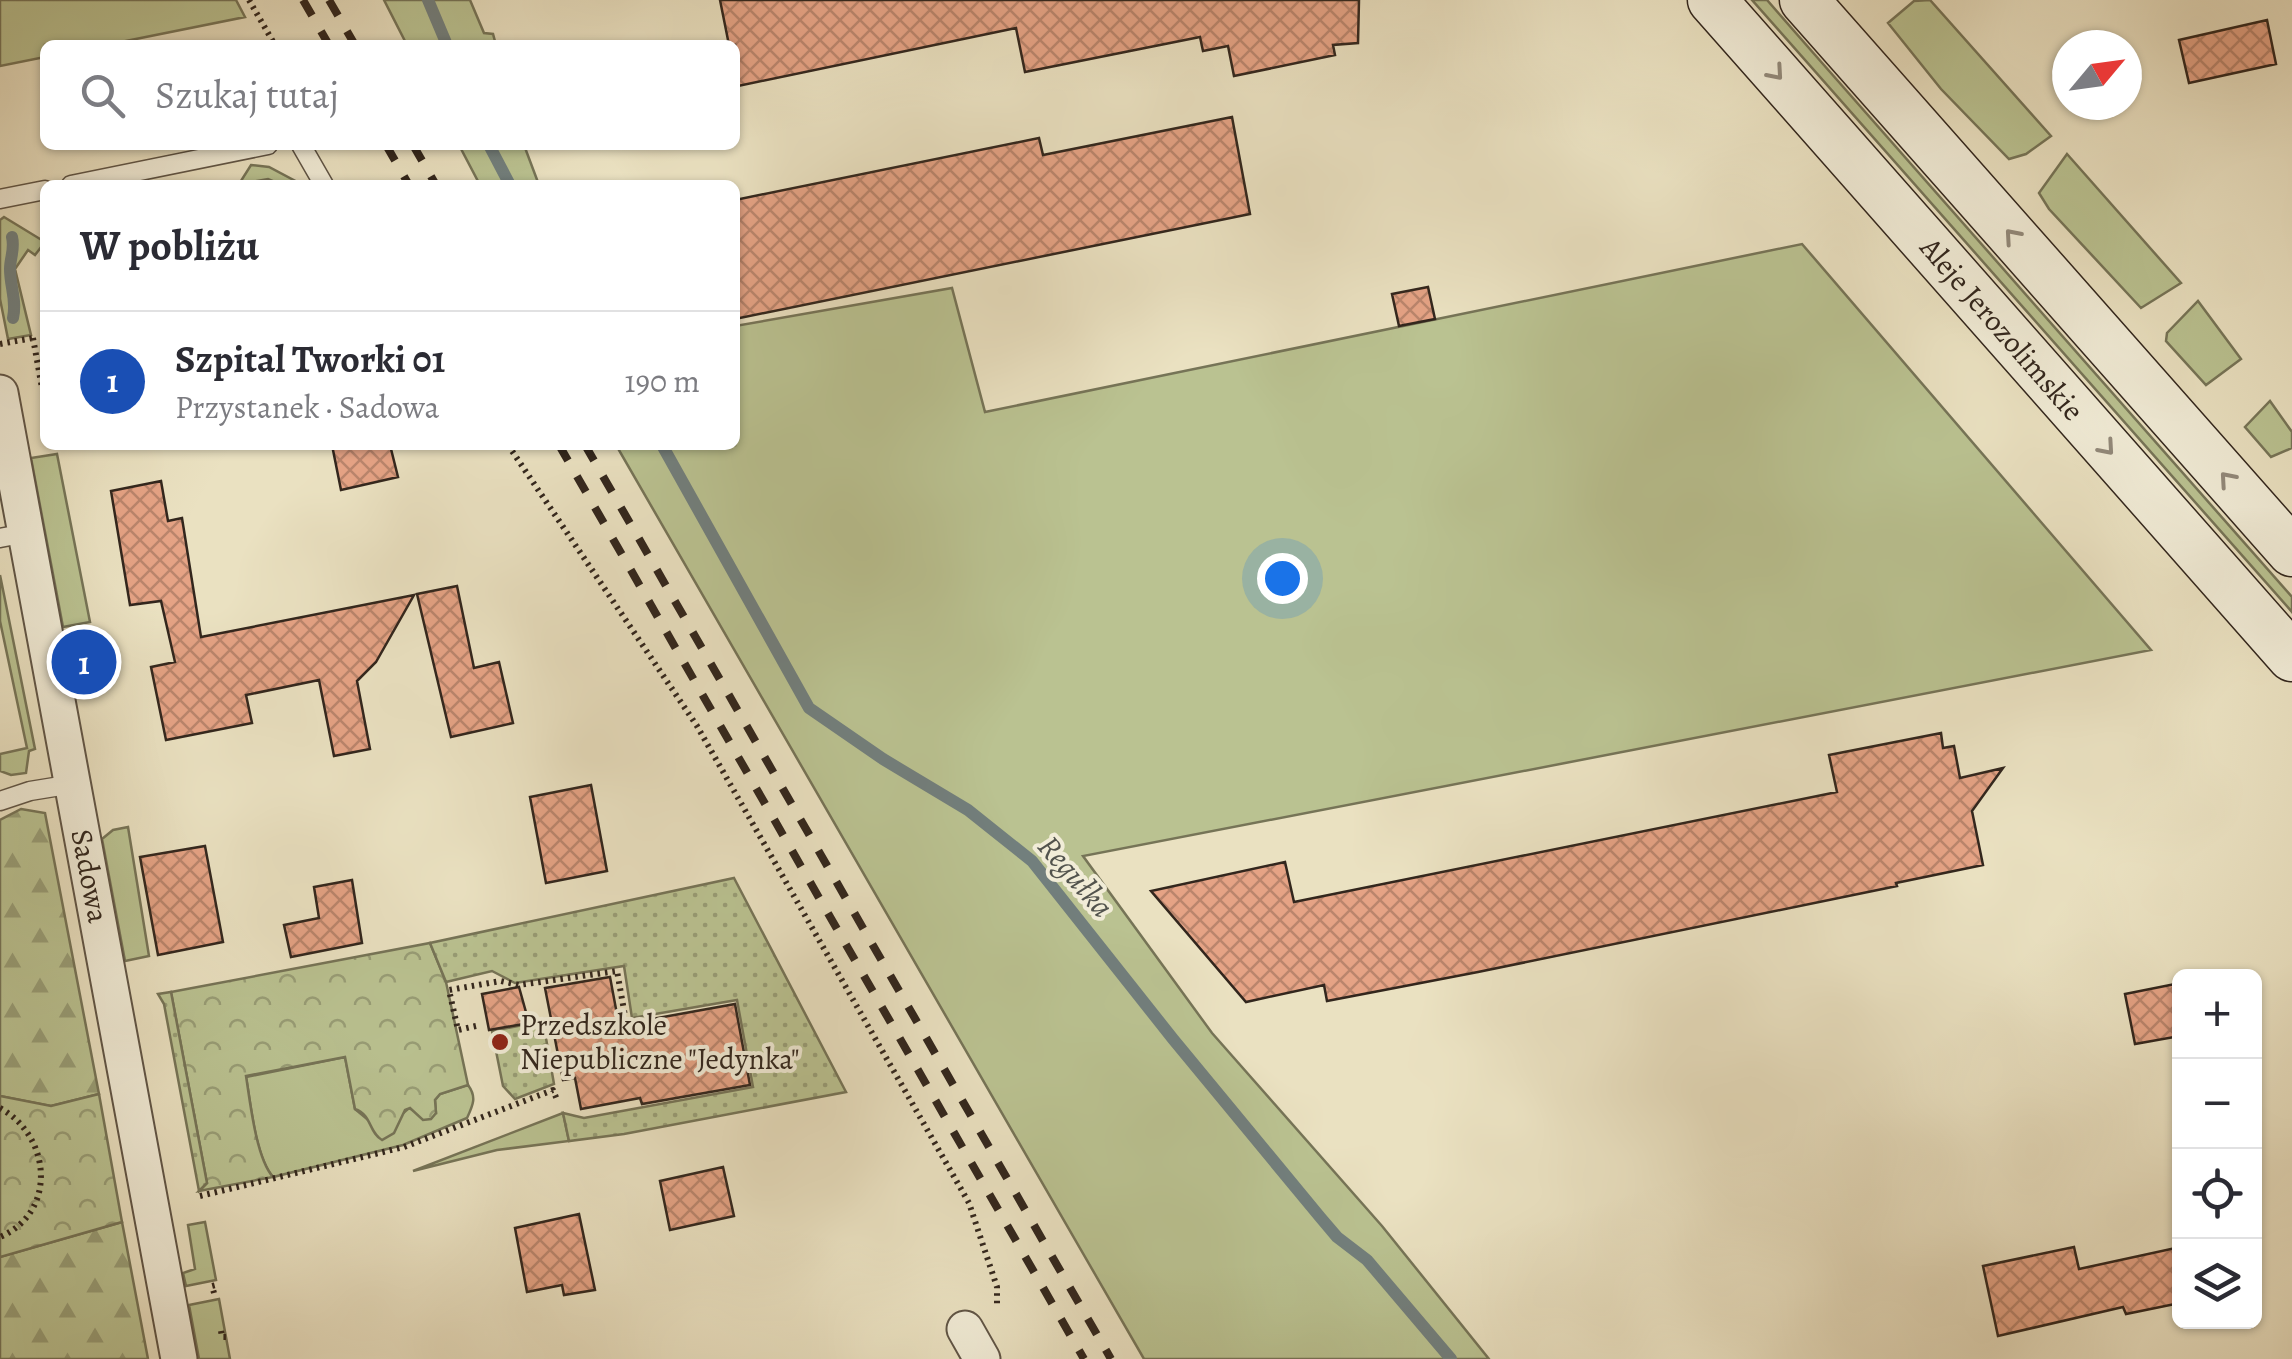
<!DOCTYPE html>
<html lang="pl">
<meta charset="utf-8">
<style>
body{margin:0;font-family:Alegreya,serif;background:#f7f7f7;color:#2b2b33}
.controls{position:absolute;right:30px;bottom:30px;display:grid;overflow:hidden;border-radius:15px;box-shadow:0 2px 8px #0004}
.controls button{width:90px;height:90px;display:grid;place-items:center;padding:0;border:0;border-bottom:2px solid #e1e1e2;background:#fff;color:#2b2b33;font:50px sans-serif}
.compass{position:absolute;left:2052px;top:30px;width:90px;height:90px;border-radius:50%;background:#fff;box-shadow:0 2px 8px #0004;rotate:61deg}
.you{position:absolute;left:1282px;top:578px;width:35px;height:35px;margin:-25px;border:8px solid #fff;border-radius:50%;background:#1a73e8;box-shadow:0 0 0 15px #1a73e833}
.badge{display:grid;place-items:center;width:65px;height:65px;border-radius:50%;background:#1a73e8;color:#fff;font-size:32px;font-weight:700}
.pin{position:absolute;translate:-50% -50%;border:5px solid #fff;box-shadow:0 2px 10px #0006}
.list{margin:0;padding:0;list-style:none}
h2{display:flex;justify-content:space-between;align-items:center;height:130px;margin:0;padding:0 40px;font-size:42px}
h2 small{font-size:32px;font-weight:400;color:#7c7c81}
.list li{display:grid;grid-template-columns:65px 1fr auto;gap:30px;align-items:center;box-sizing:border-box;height:140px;padding:0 40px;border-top:2px solid #e1e1e2}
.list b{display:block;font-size:38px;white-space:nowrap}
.list p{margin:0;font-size:32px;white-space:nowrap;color:#7c7c81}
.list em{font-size:32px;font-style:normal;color:#7c7c81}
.icon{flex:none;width:55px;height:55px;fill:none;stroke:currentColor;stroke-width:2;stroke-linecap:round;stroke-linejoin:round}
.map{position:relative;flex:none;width:2292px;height:1359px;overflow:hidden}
.search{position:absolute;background:#fff;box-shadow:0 2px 8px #0004;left:40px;top:40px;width:700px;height:110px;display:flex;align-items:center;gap:25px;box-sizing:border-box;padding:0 35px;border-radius:15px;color:#7c7c81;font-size:38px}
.panel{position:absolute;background:#fff;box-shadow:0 2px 8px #0004;left:40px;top:180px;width:700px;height:270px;border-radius:15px}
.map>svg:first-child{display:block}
.grass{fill:#bac291;stroke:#767457;stroke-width:2.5}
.forest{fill:url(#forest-firs);stroke:#767457;stroke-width:2.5}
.park{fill:url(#park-crowns);stroke:#767457;stroke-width:2.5}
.garden{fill:url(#garden-dots);stroke:#767457;stroke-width:2.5}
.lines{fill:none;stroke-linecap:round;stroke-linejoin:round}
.stream{stroke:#727f7d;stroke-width:12}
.building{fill:url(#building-cross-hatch);stroke:#32261d;stroke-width:2.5}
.service-casing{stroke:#605546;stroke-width:21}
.minor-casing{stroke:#605546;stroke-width:39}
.secondary-casing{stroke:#32261d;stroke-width:51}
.path{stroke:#32261d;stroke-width:6;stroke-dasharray:2.5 5;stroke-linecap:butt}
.service{stroke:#f1ecd7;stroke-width:18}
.minor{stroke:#f1ecd7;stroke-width:35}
.secondary{stroke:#f1ecd7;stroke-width:48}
.rail{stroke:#32261d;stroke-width:8;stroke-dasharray:18 18;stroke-linecap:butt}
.oneway{stroke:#92897a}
.poi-dot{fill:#8f2418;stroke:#f1ecd7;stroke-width:4}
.labels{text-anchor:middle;stroke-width:8;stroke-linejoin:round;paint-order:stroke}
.street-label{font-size:30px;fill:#32261d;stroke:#f1ecd7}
.poi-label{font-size:30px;fill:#32261d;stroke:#f1ecd7;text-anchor:start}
.water-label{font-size:32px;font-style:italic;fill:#52534d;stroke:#f1ecd7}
</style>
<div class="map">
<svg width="2292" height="1359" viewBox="0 0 2292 1359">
<defs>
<pattern id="forest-firs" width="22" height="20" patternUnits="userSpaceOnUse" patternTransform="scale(2.5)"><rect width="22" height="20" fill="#bac291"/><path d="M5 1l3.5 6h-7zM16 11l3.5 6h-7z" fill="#989d76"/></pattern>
<pattern id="park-crowns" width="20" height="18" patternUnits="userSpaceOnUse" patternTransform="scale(2.5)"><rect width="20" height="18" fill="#bac291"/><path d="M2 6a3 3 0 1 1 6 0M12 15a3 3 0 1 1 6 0" fill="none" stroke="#989d76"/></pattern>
<pattern id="garden-dots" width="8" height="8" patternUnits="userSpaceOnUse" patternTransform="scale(2.5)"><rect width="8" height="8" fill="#bac291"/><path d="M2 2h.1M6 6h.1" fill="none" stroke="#989d76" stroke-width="1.8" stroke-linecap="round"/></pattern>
<pattern id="building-cross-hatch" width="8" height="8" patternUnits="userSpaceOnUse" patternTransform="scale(2.5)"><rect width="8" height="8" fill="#e5a385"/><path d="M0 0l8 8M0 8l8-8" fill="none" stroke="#ba856c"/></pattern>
</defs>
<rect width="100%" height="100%" fill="#eae1c1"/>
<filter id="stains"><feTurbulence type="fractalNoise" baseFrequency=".002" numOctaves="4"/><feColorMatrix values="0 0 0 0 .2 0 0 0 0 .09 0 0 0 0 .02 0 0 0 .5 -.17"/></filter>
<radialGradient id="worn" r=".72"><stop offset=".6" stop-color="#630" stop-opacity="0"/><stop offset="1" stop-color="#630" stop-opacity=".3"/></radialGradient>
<path class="grass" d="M0,0H236L245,17L106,45H45V57L0,66Z
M384,0H470L484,33L493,34L496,45H407Z
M1752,0H1767L1823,64L2292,597V612Z
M1930,0L2051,136L2026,154L2009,159L1941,89L1888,23L1914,1Z
M459,145H524L539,185H480Z
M2067,154L2181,283L2141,308L2049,209L2039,193Z
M251,165L269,167L301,184L282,185L268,179L239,184Z
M4,217L45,242L35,255L28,250L15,269L31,335L8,339L0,299V220Z
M1802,244L2151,650L1083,856L1212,1033L1382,1226L1489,1359H1144L616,445H735V326L952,288L985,412Z
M2198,301L2241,359L2206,385L2166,341L2167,333Z
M2270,401L2292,432V448L2271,457L2245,427Z
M57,454L90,622L63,627L31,458Z
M0,575L35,749L29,751L26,773L11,775L0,771V754L27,748L0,621Z
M128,827L149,956L125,961L102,839L113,830Z
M345,1057L355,1109L372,1123L401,1115L409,1108L418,1113H436L435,1100L440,1094L468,1085C477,1097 473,1105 467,1118L403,1145L273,1177C255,1157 251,1103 246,1077Z
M563,1113L569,1141L497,1150L413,1171Z
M205,1222L216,1280L186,1286L183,1273L195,1269L188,1225Z
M219,1299L230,1359H199L189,1305Z"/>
<path class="forest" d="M21,809L45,813L99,1094L51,1106L0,1096V820Z
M122,1222L148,1359H0V1257Z"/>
<path class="park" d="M430,943L446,982L468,1085L440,1094L435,1100L436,1113L431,1119L423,1120L410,1108L405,1110L394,1133L382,1140C369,1133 372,1115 355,1109L345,1057L246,1076C250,1101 256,1158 273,1177L199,1191L207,1183L171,992Z
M99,1094L122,1222L0,1257V1096L51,1106Z"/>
<path class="garden" d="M734,878L846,1092L624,1134L569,1141L563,1113L584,1118L753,1087L737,1000L632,1018L624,966L515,983L492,971L446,982L430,943Z
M171,992L207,1183L199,1191L164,1004L158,994Z
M543,1021L554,1084L515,1099L503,1086L492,1031Z"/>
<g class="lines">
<path class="stream" d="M428,0L447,45
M489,145L510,185
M12,237C15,249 10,258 10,269C10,287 17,300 13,318
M662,445L809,708L883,759L968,810L1032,861L1173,1039L1320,1217L1337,1237L1367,1260L1451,1359"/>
</g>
<path class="building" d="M720,0H1359L1358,43L1333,45L1335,55L1234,76L1228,46L1203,51L1200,37L1025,72L1016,28L738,86L735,45H729Z
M2267,20L2276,64L2189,83L2179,40Z
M1232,117L1250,214L735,319V200L1039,138L1043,155Z
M1428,287L1435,319L1399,326L1392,294Z
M332,445H390L398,477L341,490Z
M161,481L168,521L182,518L201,637L414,595L376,662L357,681L370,749L334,756L319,680L246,695L252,723L166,740L151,667L175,662L161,601L130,605L111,491Z
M457,586L474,668L499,662L513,723L451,737L417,594Z
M1941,733L1943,748L1954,746L1960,778L2003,768L1972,811L1983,865L1896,883L1897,886L1478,972L1327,1001L1324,985L1246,1002L1151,891L1285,862L1294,902L1837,792L1829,755Z
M591,785L607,871L546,883L530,797Z
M205,846L223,942L158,955L140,857Z
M352,880L362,943L291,957L284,925L319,918L314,887Z
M610,977L619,1025L735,1004L750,1085L642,1104L640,1098L581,1109L575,1078L563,1080L545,988Z
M2180,983V1036L2135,1044L2125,994Z
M519,987L529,1023L489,1030L482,994Z
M723,1167L734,1216L670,1230L660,1181Z
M579,1214L595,1290L564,1295L562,1285L527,1292L515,1228Z
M2074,1247L2079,1269L2180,1247V1303L2126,1314L2123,1307L1998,1336L1983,1266Z"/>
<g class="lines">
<defs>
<path id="service" d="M301,145L324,185
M71,185L268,145
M0,199L45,190
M0,538L26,533
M0,801L30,791L73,784"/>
<path id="minor" d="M0,393L179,1359
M965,1329L982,1359"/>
<path id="secondary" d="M1712,0L2292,657
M1804,0L2292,552"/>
</defs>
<use href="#service" class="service-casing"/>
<use href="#minor" class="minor-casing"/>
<use href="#secondary" class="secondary-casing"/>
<path class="path" d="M249,0L275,45
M33,338L42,388
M0,344L33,338
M508,445L697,726L969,1203L997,1287V1306
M476,1026L458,1030L449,990L501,981L519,985L617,971L625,1016
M0,1108C51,1136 58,1212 0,1237
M200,1196L404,1147L553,1090L558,1102
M214,1293L212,1286L216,1285
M221,1331L222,1337H226"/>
<use href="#service" class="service"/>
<use href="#minor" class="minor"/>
<use href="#secondary" class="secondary"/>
<path class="rail" d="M303,0L329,45
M329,0L355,45
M386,145L409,185
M413,145L436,185
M559,445L1084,1359
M585,445L1111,1359"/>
</g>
<defs><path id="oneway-chevron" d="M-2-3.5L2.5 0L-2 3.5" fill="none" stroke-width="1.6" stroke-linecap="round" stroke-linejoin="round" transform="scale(2.5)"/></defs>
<g class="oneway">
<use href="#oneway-chevron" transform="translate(1776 73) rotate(49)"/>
<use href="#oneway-chevron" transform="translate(2012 236) rotate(-131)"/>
<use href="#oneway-chevron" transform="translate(2107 448) rotate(49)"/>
<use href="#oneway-chevron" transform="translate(2227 479) rotate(-131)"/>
</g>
<circle class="poi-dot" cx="500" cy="1042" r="10"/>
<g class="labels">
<g class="street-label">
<text transform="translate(2002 329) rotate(49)" y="10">Aleje Jerozolimskie</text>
<text transform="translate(90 876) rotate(79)" y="10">Sadowa</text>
</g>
<g class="poi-label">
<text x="520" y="1035">Przedszkole<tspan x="520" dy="34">Niepubliczne "Jedynka"</tspan></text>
</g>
<g class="water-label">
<text transform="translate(1076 876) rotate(49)" y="11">Regułka</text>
</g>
</g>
<rect width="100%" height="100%" filter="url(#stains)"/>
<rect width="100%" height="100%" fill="url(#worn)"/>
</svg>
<div class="controls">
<button>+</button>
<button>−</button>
<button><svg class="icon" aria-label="locate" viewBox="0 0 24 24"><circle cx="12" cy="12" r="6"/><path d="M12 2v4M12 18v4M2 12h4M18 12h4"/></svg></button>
<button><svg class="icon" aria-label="layers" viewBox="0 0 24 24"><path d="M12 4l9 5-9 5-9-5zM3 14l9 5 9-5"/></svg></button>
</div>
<svg class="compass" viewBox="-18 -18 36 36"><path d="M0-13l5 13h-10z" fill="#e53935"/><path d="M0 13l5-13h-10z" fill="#7c7c81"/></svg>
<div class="you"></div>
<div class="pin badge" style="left:84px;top:662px;background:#1a4fb4">1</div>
<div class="search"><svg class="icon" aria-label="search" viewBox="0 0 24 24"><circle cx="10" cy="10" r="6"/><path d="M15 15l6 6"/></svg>Szukaj tutaj</div>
<section class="panel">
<h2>W pobliżu<small></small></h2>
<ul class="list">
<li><span class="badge" style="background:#1a4fb4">1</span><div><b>Szpital Tworki 01</b><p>Przystanek · Sadowa</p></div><em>190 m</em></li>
</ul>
</section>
</div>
